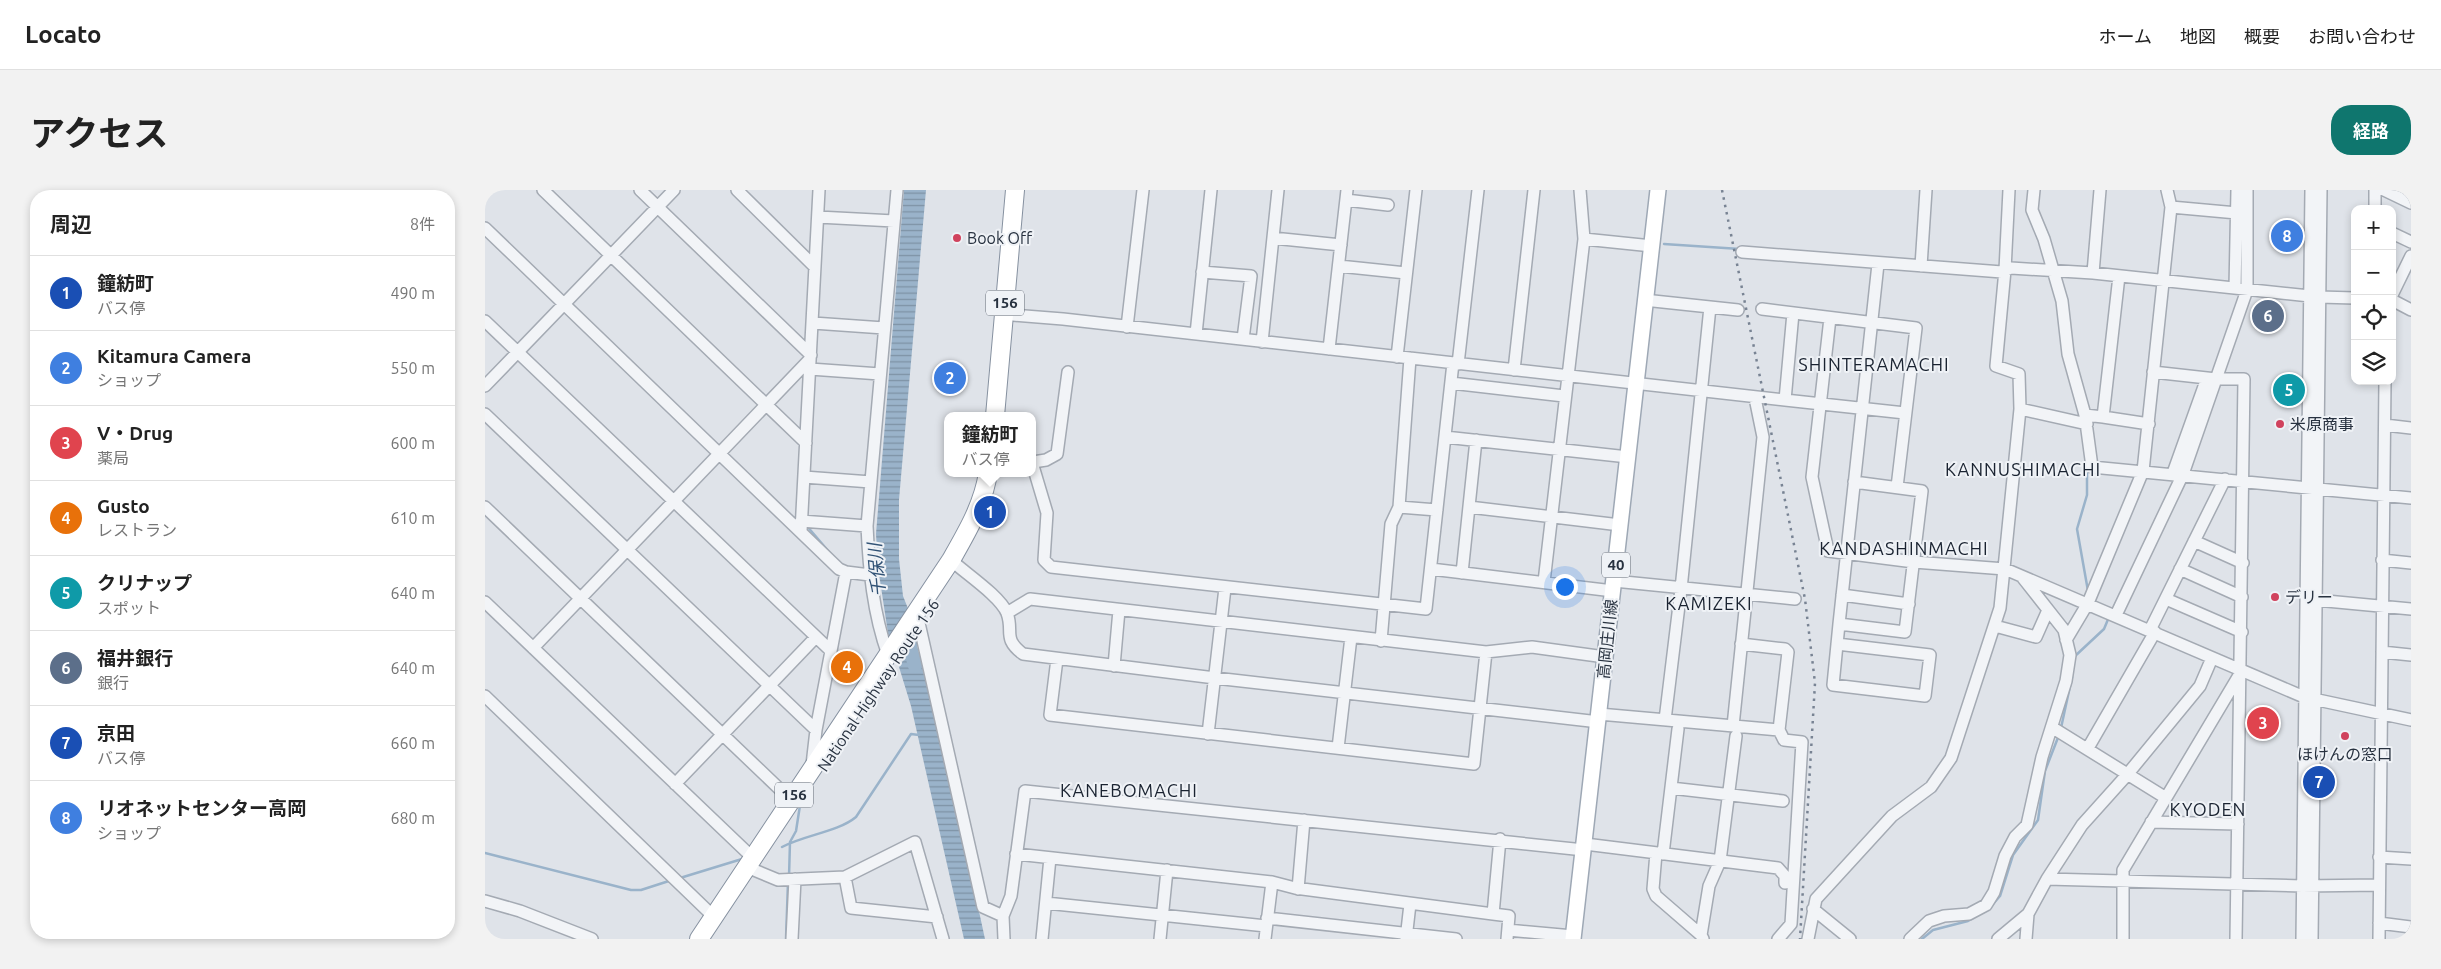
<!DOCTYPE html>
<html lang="ja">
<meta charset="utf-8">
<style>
body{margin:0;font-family:Ubuntu,"Noto Sans JP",sans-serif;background:#f2f2f2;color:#222}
.controls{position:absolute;right:15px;top:15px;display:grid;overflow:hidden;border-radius:10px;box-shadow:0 2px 8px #0003}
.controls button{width:45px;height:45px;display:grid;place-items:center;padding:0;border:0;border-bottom:1px solid #e0e0e0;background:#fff;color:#222;font:25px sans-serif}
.you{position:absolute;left:1079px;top:396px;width:18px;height:18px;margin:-12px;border:4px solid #fff;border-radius:50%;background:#1a73e8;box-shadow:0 0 0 8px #1a73e833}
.badge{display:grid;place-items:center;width:32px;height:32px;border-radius:50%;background:#0f766e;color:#fff;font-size:16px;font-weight:700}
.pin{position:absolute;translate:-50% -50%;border:2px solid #fff;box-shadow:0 1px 5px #0006}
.popup{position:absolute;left:459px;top:222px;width:92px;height:65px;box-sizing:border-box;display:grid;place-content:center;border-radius:10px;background:#fff;filter:drop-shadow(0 1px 4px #0005);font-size:16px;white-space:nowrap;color:#767676}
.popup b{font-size:19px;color:#222}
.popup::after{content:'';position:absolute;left:50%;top:100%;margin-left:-10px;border:10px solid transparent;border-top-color:#fff}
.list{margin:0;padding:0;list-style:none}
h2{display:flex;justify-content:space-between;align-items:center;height:65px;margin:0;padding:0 20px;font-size:21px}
h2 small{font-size:16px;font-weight:400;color:#767676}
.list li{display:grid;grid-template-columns:32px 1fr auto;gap:15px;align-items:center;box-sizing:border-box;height:75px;padding:0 20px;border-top:1px solid #e0e0e0}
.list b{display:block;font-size:19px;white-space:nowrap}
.list p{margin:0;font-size:16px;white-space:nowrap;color:#767676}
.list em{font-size:16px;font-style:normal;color:#767676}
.icon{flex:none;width:28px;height:28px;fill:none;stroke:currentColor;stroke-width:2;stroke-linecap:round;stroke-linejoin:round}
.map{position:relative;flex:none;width:1926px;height:749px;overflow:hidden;border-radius:20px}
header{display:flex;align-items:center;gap:30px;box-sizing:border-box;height:70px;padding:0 25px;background:#fff;border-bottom:1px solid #e0e0e0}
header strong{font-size:24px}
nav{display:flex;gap:28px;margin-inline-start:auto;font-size:18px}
.intro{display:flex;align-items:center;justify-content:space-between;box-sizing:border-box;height:120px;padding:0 30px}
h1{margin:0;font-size:35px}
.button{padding:12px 22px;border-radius:20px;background:#0f766e;color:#fff;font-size:18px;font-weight:700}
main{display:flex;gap:30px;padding:0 30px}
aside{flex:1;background:#fff;border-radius:20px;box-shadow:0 2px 8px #0003}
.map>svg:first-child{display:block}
.water{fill:url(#water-rules)}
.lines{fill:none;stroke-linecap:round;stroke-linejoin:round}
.stream{stroke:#9ab3ca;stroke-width:2.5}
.river{stroke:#9ab3ca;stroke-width:14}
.minor-casing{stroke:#a4aab3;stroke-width:14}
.major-casing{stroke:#9ea8b5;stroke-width:18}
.highway-casing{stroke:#8691a0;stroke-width:20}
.minor{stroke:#f2f4f7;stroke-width:11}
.major{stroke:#fff;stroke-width:15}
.highway{stroke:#fff;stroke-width:18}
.rail{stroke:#788393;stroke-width:2.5;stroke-dasharray:2.5 5;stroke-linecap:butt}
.poi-dot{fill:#d0425d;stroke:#eff2f6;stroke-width:2}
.labels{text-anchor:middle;stroke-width:4;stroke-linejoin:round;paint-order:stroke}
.shield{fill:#eff2f6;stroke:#646c77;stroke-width:1}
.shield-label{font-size:15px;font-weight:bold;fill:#283240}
.poi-label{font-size:16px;fill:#283240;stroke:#eff2f6;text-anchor:start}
.street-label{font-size:16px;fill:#283240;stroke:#eff2f6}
.neighbourhood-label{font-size:18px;letter-spacing:1px;fill:#1a2331;stroke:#eff2f6}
.water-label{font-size:18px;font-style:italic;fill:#315275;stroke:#eff2f6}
</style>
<header>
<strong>Locato</strong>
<nav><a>ホーム</a><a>地図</a><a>概要</a><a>お問い合わせ</a></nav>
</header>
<div class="intro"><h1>アクセス</h1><a class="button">経路</a></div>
<main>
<aside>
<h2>周辺<small>8件</small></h2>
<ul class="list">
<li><span class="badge" style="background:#1a4fb4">1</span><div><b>鐘紡町</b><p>バス停</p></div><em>490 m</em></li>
<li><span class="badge" style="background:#3f7fe0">2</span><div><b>Kitamura Camera</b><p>ショップ</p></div><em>550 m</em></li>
<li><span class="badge" style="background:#e0444e">3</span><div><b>V・Drug</b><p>薬局</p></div><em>600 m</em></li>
<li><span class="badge" style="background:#e8710a">4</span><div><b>Gusto</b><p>レストラン</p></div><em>610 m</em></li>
<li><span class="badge" style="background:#0f9aa8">5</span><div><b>クリナップ</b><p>スポット</p></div><em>640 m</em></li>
<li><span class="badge" style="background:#5c6f8a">6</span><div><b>福井銀行</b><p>銀行</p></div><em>640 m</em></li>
<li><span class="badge" style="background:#1a4fb4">7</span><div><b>京田</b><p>バス停</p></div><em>660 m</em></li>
<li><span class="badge" style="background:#3f7fe0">8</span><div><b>リオネットセンター高岡</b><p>ショップ</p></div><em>680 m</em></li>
</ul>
</aside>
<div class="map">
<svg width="1926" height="749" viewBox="0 0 1926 749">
<defs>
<pattern id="water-rules" width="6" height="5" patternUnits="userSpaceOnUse" patternTransform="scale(1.25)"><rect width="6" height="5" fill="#9ab3ca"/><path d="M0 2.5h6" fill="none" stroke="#7e92a5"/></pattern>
</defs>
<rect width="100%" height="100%" fill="#dfe3e9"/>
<path class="water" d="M419,0H441L414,310V369L418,406L424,421L404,450L393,377L391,344Z
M432,448V457L448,509L500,749H479L426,516L414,477Z"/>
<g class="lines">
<path class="stream" d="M1179,54L1255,59
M1602,277V305L1592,339L1603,401
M321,335L351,370
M1630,415L1635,404
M1589,467L1619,439L1624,427
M1576,538L1587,487
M297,657C319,645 353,642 371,627L426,544L434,545
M0,663L146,700H156L187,690
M304,687L305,652L311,641L316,609
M195,688L257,669
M1508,714L1515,706L1528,665L1553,630L1560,581L1574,545
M301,749L303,692
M1437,749L1448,740L1483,731L1502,720"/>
<path class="river" d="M419,434L430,476"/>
<defs>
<path id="minor" d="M58,0L321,253
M155,0L326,165
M252,0L330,77
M1549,0L1547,20L1559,49L1577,111L1583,164L1600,225L1607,277L1926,308
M1899,0L1926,13
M861,10L903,15
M1686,17L1752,23
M1890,19V0
M333,27L409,31
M0,38L354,379L361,382L385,385
M1907,43L1926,52
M788,48L856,55
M1099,49L1167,56
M1257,62L1517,82L1526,78L1608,83L1834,107L1870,108
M854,76L921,83
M1436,76L1441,0
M717,82L766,86L758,149
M1608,83L1615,0
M1750,98L1752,0
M1907,105L1926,66
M1159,110L1225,117L1196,399L1180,530
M1907,110L1926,120
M1225,117L1253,120
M1277,119L1431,138L1412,297
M1308,123L1300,210L1420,223
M528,125L578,129L1300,210
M1345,128L1327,287L1343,361L1429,372L1520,379L1819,507L1926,530
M0,131L346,461
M328,133L399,138
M642,137L658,0
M711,144L726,0
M777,152L793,0
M844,159L862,0
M912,167L931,0
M973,174L993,0
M325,179L395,184
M1029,180L1049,0
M1668,182L1731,189H1759L1751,749
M966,193L1079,206
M0,196L189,0
M1535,219L1602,234
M0,224L331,540
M1600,225L1618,227L1634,86
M1618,227L1664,234
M1900,235L1926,238
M960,247L1143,267
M548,272L561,270L572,264L583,182
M548,276L562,323L559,370L566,377L941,419L968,173
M1688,283L1722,188
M319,287L386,292
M0,317L306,610
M914,317L952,320
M984,317L1135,335
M316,331L382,336
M316,341L334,0
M1709,351L1758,373
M466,370C480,383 515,406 522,423C529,442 517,448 538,464L730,488L1114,532
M1897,370L1926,373
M946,379L1128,401
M1695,379L1757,407
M977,383L991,250
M1129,391L1310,409
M1059,392L1099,49L1095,0
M1357,405L1424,414
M1681,409L1757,442
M1831,410L1926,419
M0,412L268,668
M522,423L545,409L1001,462L1047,457L1120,467
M1631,425L1698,284L1762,100V0
M434,433L498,717L518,726
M1354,434L1420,442L1437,301L1369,292
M1510,436L1551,447L1563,420
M1665,440L1740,289
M1581,450L1603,413L1658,281L1686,17L1682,0
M896,451L906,334L914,317L925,168
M1256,454L1300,459L1303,462L1294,540
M1352,454L1445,465L1440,506L1348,495L1354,434L1393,74
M48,458L325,169
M1897,462L1926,465
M403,465C388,423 384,380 382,336L412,0
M572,469L565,525L989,574L1001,462
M629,476L634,420
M0,506L229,727
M1114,524L1294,540L1299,550L1317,552L1306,734L1293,749
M1248,536L1278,247L1270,208
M1568,538L1681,608
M723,544L740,398
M853,558L866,447
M1603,558L1670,442
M327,575L331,540L361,382
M190,594L330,448
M1186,598L1298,611
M1666,632L1753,634
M1015,649L1008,724L1024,726L1022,749
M1100,654L1293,678L1300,686V693
M1171,663L1168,699L1171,706L1216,745L1218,749
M531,664L787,692L810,698L1008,724
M1178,664L1193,539
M1894,667L1926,669
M269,680L293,690L360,687L430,652L458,749
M360,687L366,718L452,727
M1562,689L1817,696L1894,695
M813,699L819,630
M0,711L35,721L107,749
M561,713L781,736
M1328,719L1365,749
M782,728L971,749
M1894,733L1926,737
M1023,740L1088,746
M1216,745L1224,696L1235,671L1251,546
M307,749L310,689
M519,749L518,726L526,706L540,601L1099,660
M557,749L565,668
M675,749L682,680
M780,749L787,692
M921,749L925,714
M1323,749L1331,709L1407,626L1446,597L1466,568L1515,418L1535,219L1534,184L1511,176L1520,80L1524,0
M1425,749L1444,731L1459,726L1484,724L1501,715L1509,702L1520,666L1530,647L1542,635L1557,567L1581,491L1585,465L1579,440L1538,388
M1513,749L1543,724L1562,689L1597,635L1641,586L1715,496L1727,468
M1541,749L1543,724
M1638,749V680L1756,482
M1817,749L1826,0
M1827,749L1836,0
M1894,749L1900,191"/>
<path id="major" d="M1088,749L1173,0"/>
<path id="highway" d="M510,226L530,0
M214,749L466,370C482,342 498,315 503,283"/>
</defs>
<use href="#minor" class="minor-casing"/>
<use href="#major" class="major-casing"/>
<use href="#highway" class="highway-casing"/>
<use href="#minor" class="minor"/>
<use href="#major" class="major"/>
<use href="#highway" class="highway"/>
<path class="rail" d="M1237,0L1320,409L1330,493L1315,749"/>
</g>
<g class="poi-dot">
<circle cx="472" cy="48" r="5"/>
<circle cx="1795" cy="234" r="5"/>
<circle cx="1790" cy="407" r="5"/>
<circle cx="1860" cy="546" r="5"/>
</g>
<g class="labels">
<g class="shield">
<rect x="501" y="100.5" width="38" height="25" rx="4"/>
<rect x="1117" y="362.5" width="28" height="25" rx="4"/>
<rect x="290" y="592.5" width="38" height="25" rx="4"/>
</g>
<g class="shield-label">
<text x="520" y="118">156</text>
<text x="1131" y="380">40</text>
<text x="309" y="610">156</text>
</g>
<g class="poi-label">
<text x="482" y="54">Book Off</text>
<text x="1805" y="240">米原商事</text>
<text x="1800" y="413">デリー</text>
<text x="1860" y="570" text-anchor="middle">ほけんの窓口</text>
</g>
<g class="street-label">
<text transform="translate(1122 449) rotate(-84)" y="6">高岡庄川線</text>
<text transform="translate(393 495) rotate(-56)" y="6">National Highway Route 156</text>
</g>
<g class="neighbourhood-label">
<text x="1389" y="181">SHINTERAMACHI</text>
<text x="1538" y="286">KANNUSHIMACHI</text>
<text x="1419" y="365">KANDASHINMACHI</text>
<text x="1224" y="420">KAMIZEKI</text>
<text x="644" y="607">KANEBOMACHI</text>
<text x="1723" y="626">KYODEN</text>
</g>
<g class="water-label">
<text transform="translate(392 380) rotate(-95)" y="6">千保川</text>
</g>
</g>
</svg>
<div class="controls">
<button>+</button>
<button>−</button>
<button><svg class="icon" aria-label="locate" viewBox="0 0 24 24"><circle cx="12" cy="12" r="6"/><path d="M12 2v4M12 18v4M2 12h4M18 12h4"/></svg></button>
<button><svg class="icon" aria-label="layers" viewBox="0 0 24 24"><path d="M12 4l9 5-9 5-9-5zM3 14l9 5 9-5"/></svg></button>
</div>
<div class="you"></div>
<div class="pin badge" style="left:505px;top:322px;background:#1a4fb4">1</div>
<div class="popup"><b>鐘紡町</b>バス停</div>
<div class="pin badge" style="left:465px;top:188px;background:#3f7fe0">2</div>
<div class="pin badge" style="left:1778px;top:533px;background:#e0444e">3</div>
<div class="pin badge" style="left:362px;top:477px;background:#e8710a">4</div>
<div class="pin badge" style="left:1804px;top:200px;background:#0f9aa8">5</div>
<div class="pin badge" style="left:1783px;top:126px;background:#5c6f8a">6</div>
<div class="pin badge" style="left:1834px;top:592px;background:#1a4fb4">7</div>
<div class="pin badge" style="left:1802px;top:46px;background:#3f7fe0">8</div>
</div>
</main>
